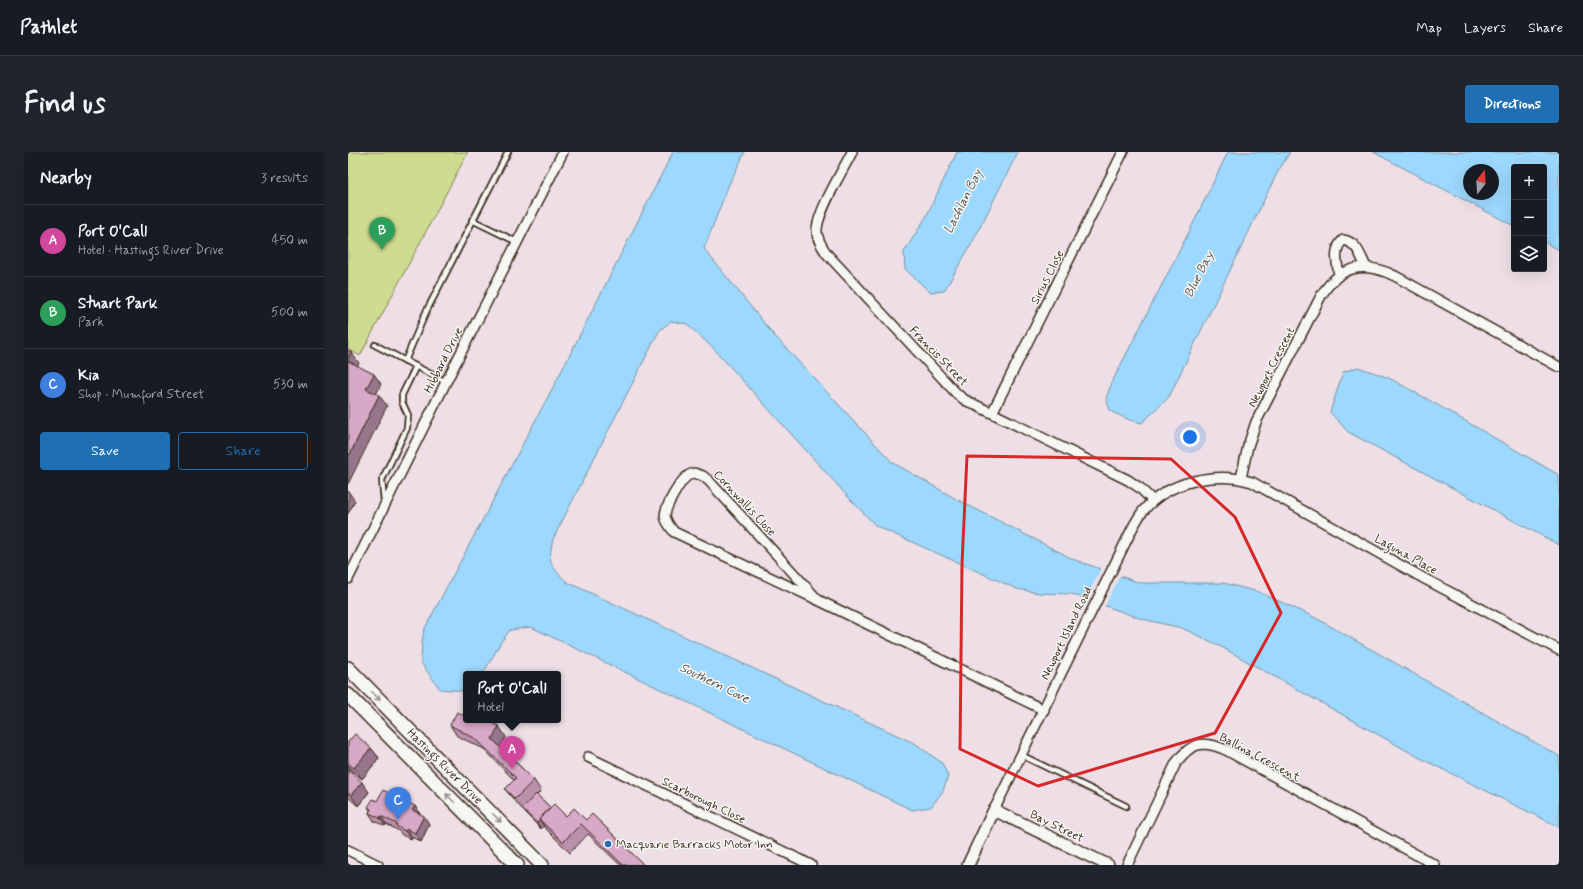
<!DOCTYPE html>
<meta charset="utf-8">
<style>
body{margin:0;font-family:Mynerve,sans-serif;background:#20242c;color:#f1f3f6}
.controls{position:absolute;right:12px;top:12px;display:grid;overflow:hidden;border-radius:4px;box-shadow:0 4px 16px #0002}
.controls button{width:36px;height:36px;display:grid;place-items:center;padding:0;border:0;border-bottom:1px solid #363941;background:#171b24;color:#f1f3f6;font:20px sans-serif}
.compass{position:absolute;left:1115px;top:12px;width:36px;height:36px;border-radius:50%;background:#171b24;box-shadow:0 4px 16px #0002;rotate:17deg}
.you{position:absolute;left:842px;top:285px;width:14px;height:14px;margin:-10px;border:3px solid #fff;border-radius:50%;background:#1a73e8;box-shadow:0 0 0 6px #1a73e833}
.badge{display:grid;place-items:center;width:26px;height:26px;border-radius:50%;background:#1f6fb2;color:#fff;font-size:13px;font-weight:700}
.pin{position:absolute;translate:-50% -33px;filter:drop-shadow(0 1px 2px #0008)}
.pin::after{content:'';position:absolute;top:21px;width:14px;height:12px;background:inherit;clip-path:polygon(0 0,100% 0,50% 100%)}
.popup{position:absolute;left:115px;top:519px;width:98px;height:52px;box-sizing:border-box;display:grid;place-content:center;border-radius:4px;background:#171b24;filter:drop-shadow(0 1px 3px #0005);font-size:13px;white-space:nowrap;color:#9ea1a6}
.popup b{font-size:15px;color:#f1f3f6}
.popup::after{content:'';position:absolute;left:50%;top:100%;margin-left:-8px;border:8px solid transparent;border-top-color:#171b24}
.list{margin:0;padding:0;list-style:none}
h2{display:flex;justify-content:space-between;align-items:center;height:52px;margin:0;padding:0 16px;font-size:17px}
h2 small{font-size:13px;font-weight:400;color:#9ea1a6}
.list li{display:grid;grid-template-columns:26px 1fr auto;gap:12px;align-items:center;box-sizing:border-box;height:72px;padding:0 16px;border-top:1px solid #363941}
.list b{display:block;font-size:15px;white-space:nowrap}
.list p{margin:0;font-size:13px;white-space:nowrap;color:#9ea1a6}
.list em{font-size:13px;font-style:normal;color:#9ea1a6}
.actions{display:flex;gap:8px;padding:12px 16px}
.actions a{flex:1;padding:9px 0;border:1px solid #1f6fb2;border-radius:4px;text-align:center;font-size:14px;color:#1f6fb2}
.actions .main{background:#1f6fb2;color:#fff}
.icon{flex:none;width:22px;height:22px;fill:none;stroke:currentColor;stroke-width:2;stroke-linecap:round;stroke-linejoin:round}
.map{position:relative;flex:none;width:1211px;height:713px;overflow:hidden;border-radius:4px}
header{display:flex;align-items:center;gap:24px;box-sizing:border-box;height:56px;padding:0 20px;background:#171b24;border-bottom:1px solid #363941}
header strong{font-size:19px}
nav{display:flex;gap:22px;margin-inline-start:auto;font-size:14px}
.intro{display:flex;align-items:center;justify-content:space-between;box-sizing:border-box;height:96px;padding:0 24px}
h1{margin:0;font-size:28px}
.button{padding:10px 18px;border-radius:4px;background:#1f6fb2;color:#fff;font-size:14px;font-weight:700}
main{display:flex;gap:24px;padding:0 24px}
aside{flex:1;background:#171b24;border-radius:4px;box-shadow:0 4px 16px #0002}
.map>svg:first-child{display:block}
.green{fill:#cddc8f;stroke:#848356}
.water{fill:#9dd8fe;stroke:#7692a4;fill-rule:evenodd}
.pier{fill:#eddfe5}
.lines{fill:none;stroke-linecap:round;stroke-linejoin:round}
.service-casing{stroke:#3b2a1e;stroke-width:8}
.minor-casing{stroke:#3b2a1e;stroke-width:12}
.tertiary-casing{stroke:#3b2a1e;stroke-width:14}
.secondary-casing{stroke:#3b2a1e;stroke-width:16}
.service{stroke:#f6f6f2;stroke-width:4.5}
.minor{stroke:#f6f6f2;stroke-width:9}
.tertiary{stroke:#f6f6f2;stroke-width:11}
.secondary{stroke:#f6f6f2;stroke-width:13}
.wall{fill:#ba90ab;stroke:#3b2a1e}
.shaded-wall{fill:#97768b;stroke:#3b2a1e}
.building{fill:#d8a8c7;stroke:#3b2a1e}
.oneway{stroke:#989088}
.marked{fill:none;stroke:#d62828;stroke-width:3;stroke-linejoin:round}
.poi-dot{fill:#1f6fb2;stroke:#f6f6f2;stroke-width:1.5}
.labels{text-anchor:middle;stroke-width:3;stroke-linejoin:round;paint-order:stroke}
.street-label{font-size:12px;fill:#3b2a1e;stroke:#f6f6f2}
.poi-label{font-size:12px;fill:#3b2a1e;stroke:#f6f6f2;text-anchor:start}
.water-label{font-size:13px;font-style:italic;fill:#545656;stroke:#f6f6f2}
</style>
<header>
<strong>Pathlet</strong>
<nav><a>Map</a><a>Layers</a><a>Share</a></nav>
</header>
<div class="intro"><h1>Find us</h1><a class="button">Directions</a></div>
<main>
<aside>
<h2>Nearby<small>3 results</small></h2>
<ul class="list">
<li><span class="badge" style="background:#d1479c">A</span><div><b>Port O'Call</b><p>Hotel · Hastings River Drive</p></div><em>450 m</em></li>
<li><span class="badge" style="background:#2e9e5b">B</span><div><b>Stuart Park</b><p>Park</p></div><em>500 m</em></li>
<li><span class="badge" style="background:#3f7fe0">C</span><div><b>Kia</b><p>Shop · Mumford Street</p></div><em>530 m</em></li>
</ul>
<div class="actions"><a class="main">Save</a><a>Share</a></div>
</aside>
<div class="map">
<svg width="1211" height="713" viewBox="0 0 1211 713">
<rect width="100%" height="100%" fill="#eddfe5"/>
<filter id="ink" filterUnits="userSpaceOnUse"><feTurbulence type="fractalNoise" baseFrequency=".025" numOctaves="2"/><feDisplacementMap in="SourceGraphic" scale="8" xChannelSelector="R" yChannelSelector="G"/><feConvolveMatrix kernelMatrix="1 2 1 2 8 2 1 2 1" color-interpolation-filters="sRGB"/></filter>
<g filter="url(#ink)">
<path class="green" d="M0,0H120L12,204L0,197Z"/>
<path class="water" d="M325,0H397L381,32L356,97L425,182L544,310L608,347L727,408L792,431H875L911,440L966,465L1211,604V675L1072,606L868,492L834,476L794,467L724,442L691,441L669,437L528,374L502,347L366,197L339,172L323,169L311,179L205,387C200,411 201,413 219,430L568,592L594,611L600,624L595,639L583,655L564,658L183,475L162,478L153,490L135,522H118V537L115,539L92,537L73,511L74,491L76,478L211,224Z
M609,0H670L624,91L596,139L582,140L557,117L556,100L578,65Z
M880,0H942L929,21L821,245L794,271L782,268L762,259L758,246L765,228L841,80Z
M1025,0H1211V98L1196,90V15H1166V74ZM1121,18H1145V42H1121Z
M1010,215L1041,226L1079,247L1211,323V393L1000,280L982,260L995,220Z"/>
<path class="pier" d="M754,415L773,422L756,456L737,449Z"/>
<g class="lines">
<defs>
<path id="service" d="M124,68L169,90
M27,193L98,230
M57,209L78,160L160,0
M36,350L34,328L59,276L60,263L54,250V243L68,214
M673,603L778,654"/>
<path id="minor" d="M504,0C495,18 470,59 469,77C468,86 474,95 479,102L609,242L617,248L644,261L780,328L792,336L805,349
M991,123C989,111 985,97 995,88C1009,90 1012,103 1018,115
M644,261L775,0
M346,321L355,324L361,329L470,448L326,380C322,375 318,370 317,364C317,355 333,327 341,323C342,322 344,322 346,321Z
M893,326L900,294L908,270L973,144C992,113 1016,109 1047,124L1211,215
M0,427L98,230L215,0
M470,448L696,558
M240,605L463,713
M646,658L785,375C788,370 791,364 795,359C820,329 868,319 904,330L1077,427L1211,498
M0,698L30,713
M779,713L828,611C843,590 855,588 878,598L1087,713"/>
<path id="tertiary" d="M620,713L646,658L760,713"/>
<path id="secondary" d="M0,516L194,713
M0,543L169,713"/>
</defs>
<use href="#service" class="service-casing"/>
<use href="#minor" class="minor-casing"/>
<use href="#tertiary" class="tertiary-casing"/>
<use href="#secondary" class="secondary-casing"/>
<use href="#service" class="service"/>
<use href="#minor" class="minor"/>
<use href="#tertiary" class="tertiary"/>
<use href="#secondary" class="secondary"/>
</g>
<path class="wall" d="M102,573L158,585L153,595L186,628L193,639L189,643L203,656L218,664L238,668L244,662L296,713H272L240,682L222,701L199,678L196,674L193,677L178,662L174,657L165,647L157,637L166,628L136,597L109,584Z
M0,590L23,596L31,606L14,627L5,620L4,622L21,640L10,654L0,645Z
M29,649L67,654L72,662L81,672L73,690L64,685L63,687L54,683L51,679L38,672L37,674L26,669L21,661L22,658L20,655Z"/>
<path class="shaded-wall" d="M3,200L11,211L7,219L0,210V207Z
M26,222L33,232L26,247L18,237Z
M31,243L39,254L0,332V306Z
M0,339L7,349L0,362Z
M151,574L158,585L152,597L144,587Z
M23,596L31,606L14,627L6,616Z
M0,613L5,620L2,624L0,622Z
M14,630L21,640L10,654L3,643Z
M67,654L72,663L64,658Z
M33,664L38,672L37,674L32,666Z
M76,664L81,672L73,690L67,681Z
M192,668L196,674L193,677L189,671Z
M59,677L64,685L63,687L57,679Z"/>
<path class="building" d="M0,198L3,200L0,207Z
M0,209L26,222L18,237L31,243L0,306Z
M109,560L118,564V568H138L151,574L144,587L186,628L167,647L157,637L168,626L128,587L102,573Z
M7,582L23,596L6,616L0,611V590Z
M0,618L14,630L3,643L0,641Z
M35,638L67,654L64,658L76,664L67,681L59,677L57,679L48,674L49,672L33,664L32,666L21,661L23,657L20,655L25,647L29,649Z
M188,642L203,656L191,667L192,668L189,671L174,657Z
M206,652L218,664L226,656L238,668L244,662L295,712V713H275L233,672L215,690L191,667Z"/>
<defs><path id="oneway-shaft" d="M-6 0H5M1.5-3L5.5 0L1.5 3" fill="none" stroke-width="1.6" stroke-linecap="round" stroke-linejoin="round"/></defs>
<g class="oneway">
<use href="#oneway-shaft" transform="translate(28 544) rotate(45)"/>
<use href="#oneway-shaft" transform="translate(102 646) rotate(-135)"/>
<use href="#oneway-shaft" transform="translate(149 666) rotate(46)"/>
</g>
</g>
<path class="marked" d="M619,304L823,307L887,365L933,461L867,581L690,634L612,597L614,412Z"/>
<circle class="poi-dot" cx="260" cy="692" r="4"/>
<g class="labels">
<g class="street-label">
<text transform="translate(699 125) rotate(-63)" y="4">Sirius Close</text>
<text transform="translate(591 204) rotate(46)" y="4">Francis Street</text>
<text transform="translate(95 208) rotate(-63)" y="4">Hibbard Drive</text>
<text transform="translate(923 215) rotate(-63)" y="4">Newport Crescent</text>
<text transform="translate(397 351) rotate(47)" y="4">Cornwallis Close</text>
<text transform="translate(1058 402) rotate(29)" y="4">Laguna Place</text>
<text transform="translate(718 481) rotate(-64)" y="4">Newport Island Road</text>
<text transform="translate(912 605) rotate(28)" y="4">Ballina Crescent</text>
<text transform="translate(97 614) rotate(45)" y="4">Hastings River Drive</text>
<text transform="translate(356 648) rotate(26)" y="4">Scarborough Close</text>
<text transform="translate(709 674) rotate(26)" y="4">Bay Street</text>
</g>
<g class="poi-label">
<text x="268" y="696">Macquarie Barracks Motor Inn</text>
</g>
<g class="water-label">
<text transform="translate(614 49) rotate(-63)" y="5">Lachlan Bay</text>
<text transform="translate(850 122) rotate(-63)" y="5">Blue Bay</text>
<text transform="translate(367 530) rotate(26)" y="5">Southern Cove</text>
</g>
</g>
</svg>
<div class="controls">
<button>+</button>
<button>−</button>
<button><svg class="icon" aria-label="layers" viewBox="0 0 24 24"><path d="M12 4l9 5-9 5-9-5zM3 14l9 5 9-5"/></svg></button>
</div>
<svg class="compass" viewBox="-18 -18 36 36"><path d="M0-13l5 13h-10z" fill="#e53935"/><path d="M0 13l5-13h-10z" fill="#9ea1a6"/></svg>
<div class="you"></div>
<div class="pin badge" style="left:164px;top:617px;background:#d1479c">A</div>
<div class="popup"><b>Port O'Call</b>Hotel</div>
<div class="pin badge" style="left:34px;top:98px;background:#2e9e5b">B</div>
<div class="pin badge" style="left:50px;top:668px;background:#3f7fe0">C</div>
</div>
</main>
